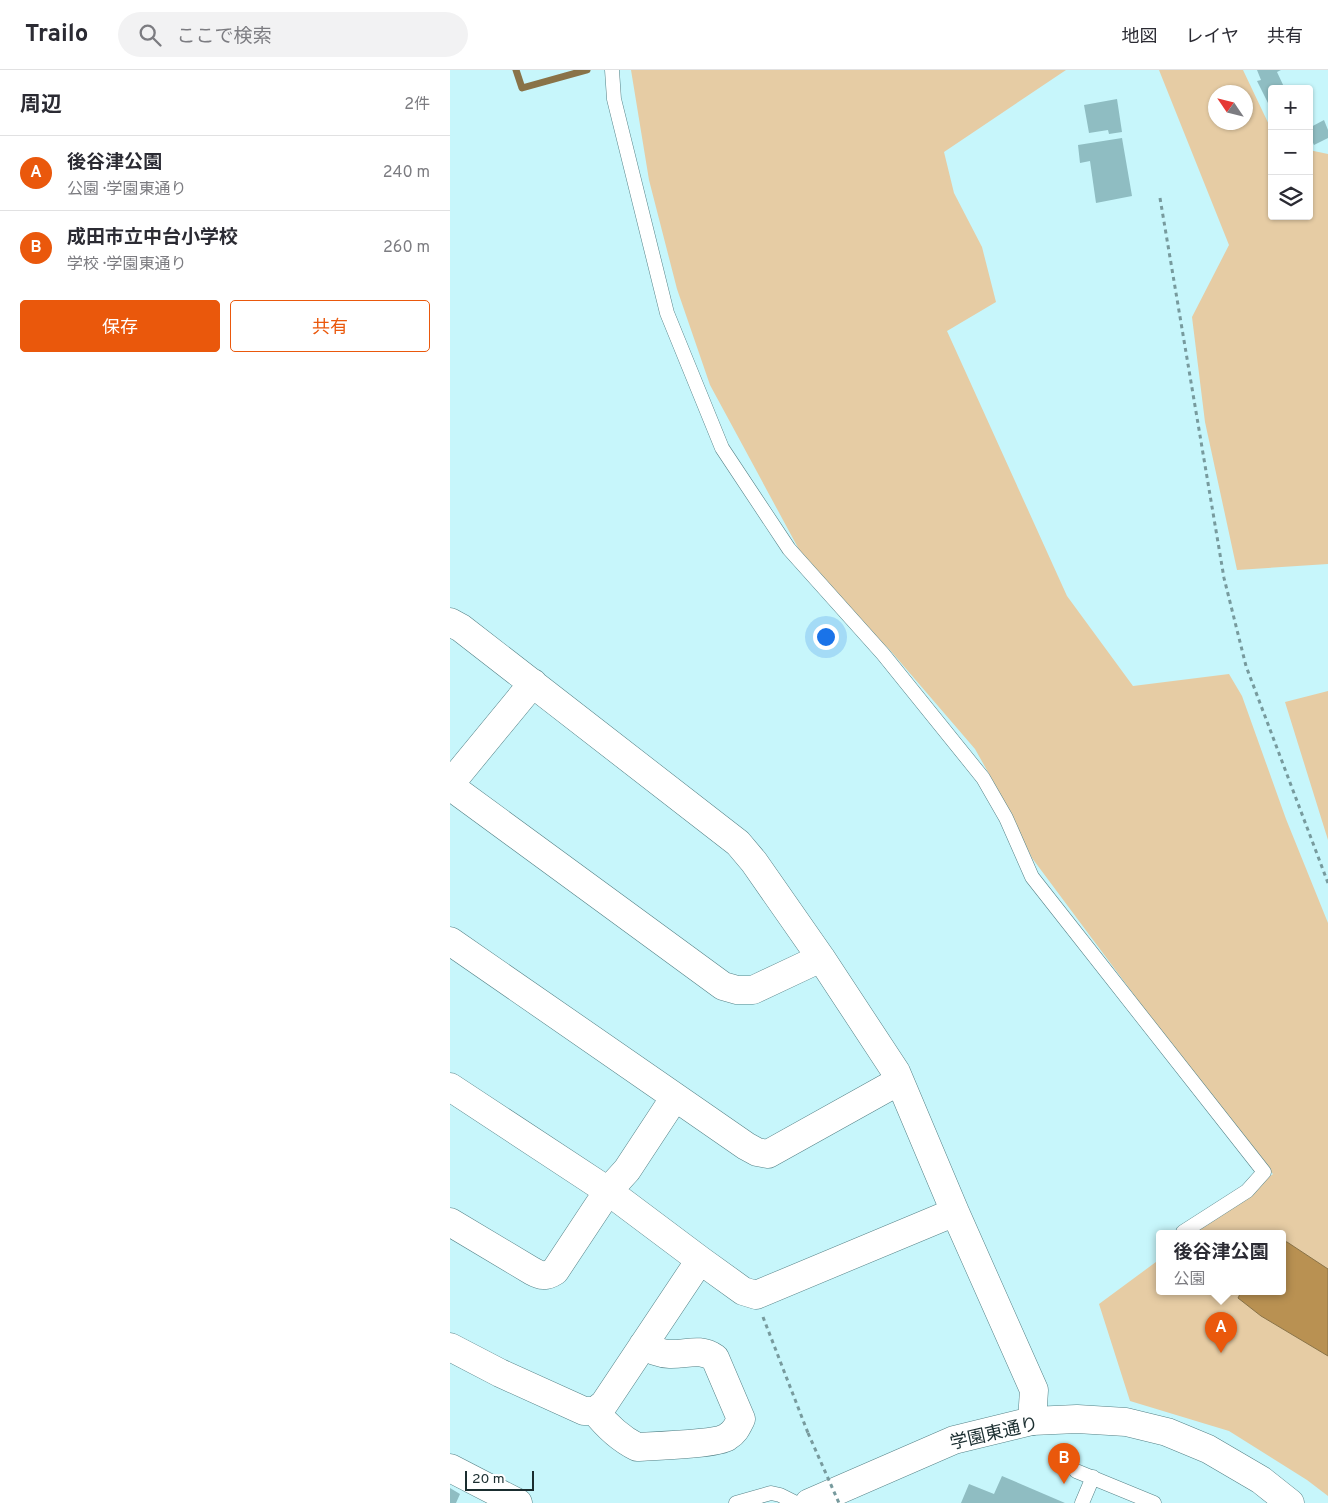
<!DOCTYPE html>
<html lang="ja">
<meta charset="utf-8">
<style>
body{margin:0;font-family:Overpass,"Noto Sans JP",sans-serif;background:#f2f2f3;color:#2b2b33}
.controls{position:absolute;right:15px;top:15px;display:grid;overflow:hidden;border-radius:5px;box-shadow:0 1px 4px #0004}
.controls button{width:45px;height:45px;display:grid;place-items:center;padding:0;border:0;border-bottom:1px solid #e1e1e2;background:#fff;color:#2b2b33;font:25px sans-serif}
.compass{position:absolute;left:758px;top:15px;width:45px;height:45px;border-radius:50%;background:#fff;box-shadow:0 1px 4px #0004;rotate:305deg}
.scale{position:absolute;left:15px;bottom:12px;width:69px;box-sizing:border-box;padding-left:5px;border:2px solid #1a2d2f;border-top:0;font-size:14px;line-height:18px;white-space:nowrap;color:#1a2d2f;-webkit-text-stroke:4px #fff;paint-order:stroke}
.you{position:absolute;left:375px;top:566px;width:18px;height:18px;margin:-12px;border:4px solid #fff;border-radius:50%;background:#1a73e8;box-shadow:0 0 0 8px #1a73e833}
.badge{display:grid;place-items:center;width:32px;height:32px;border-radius:50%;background:#ea580c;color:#fff;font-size:16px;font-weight:700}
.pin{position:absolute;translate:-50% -41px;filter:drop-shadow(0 1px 2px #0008)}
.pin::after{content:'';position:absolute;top:26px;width:18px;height:15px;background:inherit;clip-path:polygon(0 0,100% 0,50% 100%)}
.popup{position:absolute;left:706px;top:1160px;width:130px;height:65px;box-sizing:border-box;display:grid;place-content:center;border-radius:5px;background:#fff;filter:drop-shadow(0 1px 4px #0005);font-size:16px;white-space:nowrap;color:#7c7c81}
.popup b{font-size:19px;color:#2b2b33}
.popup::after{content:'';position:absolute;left:50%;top:100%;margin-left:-10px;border:10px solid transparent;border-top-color:#fff}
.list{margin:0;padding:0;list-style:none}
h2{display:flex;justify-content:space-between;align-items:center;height:65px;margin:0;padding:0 20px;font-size:21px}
h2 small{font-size:16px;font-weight:400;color:#7c7c81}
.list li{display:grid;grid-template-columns:32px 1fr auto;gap:15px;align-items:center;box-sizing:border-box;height:75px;padding:0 20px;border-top:1px solid #e1e1e2}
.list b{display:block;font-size:19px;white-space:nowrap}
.list p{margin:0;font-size:16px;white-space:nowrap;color:#7c7c81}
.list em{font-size:16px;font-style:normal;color:#7c7c81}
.actions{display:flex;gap:10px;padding:15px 20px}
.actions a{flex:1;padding:11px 0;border:1px solid #ea580c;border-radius:5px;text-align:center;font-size:18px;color:#ea580c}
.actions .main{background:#ea580c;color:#fff}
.icon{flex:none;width:28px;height:28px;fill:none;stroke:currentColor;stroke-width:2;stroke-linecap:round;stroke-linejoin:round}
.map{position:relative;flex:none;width:878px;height:1433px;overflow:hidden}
header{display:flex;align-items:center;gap:30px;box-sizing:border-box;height:70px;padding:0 25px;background:#fff;border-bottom:1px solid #e1e1e2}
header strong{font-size:24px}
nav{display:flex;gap:28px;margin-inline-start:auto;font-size:18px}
.search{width:350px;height:45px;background:#f2f2f3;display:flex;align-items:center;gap:12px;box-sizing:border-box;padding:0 18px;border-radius:28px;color:#7c7c81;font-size:19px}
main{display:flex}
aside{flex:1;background:#fff}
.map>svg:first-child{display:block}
.green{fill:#e6cca4;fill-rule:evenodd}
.water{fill:#b99152;stroke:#897348}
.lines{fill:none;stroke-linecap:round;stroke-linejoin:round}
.stream{stroke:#897348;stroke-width:7}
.building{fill:#8fbdc2}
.lane-casing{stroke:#548186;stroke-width:15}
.street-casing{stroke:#548186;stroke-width:29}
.secondary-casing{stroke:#548186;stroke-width:29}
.path{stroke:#779a9d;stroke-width:3;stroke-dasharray:4 4;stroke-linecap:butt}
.lane{stroke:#fff;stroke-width:14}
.street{stroke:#fff;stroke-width:28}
.secondary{stroke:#fff;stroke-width:28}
.path-bridge{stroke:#779a9d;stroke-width:3;stroke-dasharray:4 4;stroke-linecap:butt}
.labels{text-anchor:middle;stroke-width:5;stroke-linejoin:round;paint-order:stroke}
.street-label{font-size:18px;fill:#1a2d2f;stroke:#fff}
</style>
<header>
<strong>Trailo</strong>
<div class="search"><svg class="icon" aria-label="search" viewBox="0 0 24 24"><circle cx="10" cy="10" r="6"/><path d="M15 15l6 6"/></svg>ここで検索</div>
<nav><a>地図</a><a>レイヤ</a><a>共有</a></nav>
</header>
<main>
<aside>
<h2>周辺<small>2件</small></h2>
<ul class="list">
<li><span class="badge">A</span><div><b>後谷津公園</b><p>公園 · 学園東通り</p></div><em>240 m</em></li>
<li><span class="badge">B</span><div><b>成田市立中台小学校</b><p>学校 · 学園東通り</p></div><em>260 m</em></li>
</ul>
<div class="actions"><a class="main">保存</a><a>共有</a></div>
</aside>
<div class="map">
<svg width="878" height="1433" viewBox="0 0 878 1433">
<rect width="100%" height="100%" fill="#c7f6fb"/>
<path class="green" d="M181,0H616L494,82L504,123L532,177L546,232L497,261L617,526L683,616L779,604L792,626L836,749L878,853V1426L857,1410L779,1361L680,1331L649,1234L710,1189V1222H832V1164H743L823,1104L802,1083L582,788L552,727L525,679L439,579L366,511L260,315L227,219L199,110Z
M709,0H793L822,61V146H859V80L878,84V494L787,500L755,352L742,247L779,175ZM796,22V52H766V22Z
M878,621V770L835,632Z"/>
<path class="water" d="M832,1171L837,1172L878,1199V1286L811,1246L788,1228L791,1222H832Z"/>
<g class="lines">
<path class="stream" d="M66,0L72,18L137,0"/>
</g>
<path class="building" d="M807,0H831L827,2L835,19H822V35L820,37L807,11L811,10Z
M667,29L672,62L659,64L658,60L639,63L634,35Z
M874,50L878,60V68L864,75L859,64V58Z
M672,68L682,126L646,133L640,91L630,93L628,75Z
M552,1406L615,1433H511L519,1414L544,1424Z
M0,1418L10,1424L6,1433H0Z"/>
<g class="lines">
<defs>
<path id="lane" d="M162,0L164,29L217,243L272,378L339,479L433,584L533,708L556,748L582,807L814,1102L797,1121L733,1162
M626,1401L704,1433
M286,1433L321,1423L330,1425L346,1433
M632,1433L643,1407"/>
<path id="street" d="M0,552L11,558L288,773L304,792L371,888L446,1002L505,1142L584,1320L582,1351
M0,714L83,613
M0,716L273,916L287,920H303L371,888
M0,871L296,1076L307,1082L318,1084L449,1011
M0,1017L158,1121L250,1190L293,1221L306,1225L505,1142
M0,1152L82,1201C91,1206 96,1207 105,1201L158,1121L177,1100L225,1027
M0,1277L50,1303L134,1341H145L154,1334L250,1190
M145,1341C156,1355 171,1369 187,1377C204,1376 267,1374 277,1367C285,1362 287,1357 291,1349L265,1288C249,1277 236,1285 219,1284C209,1284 201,1279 193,1275"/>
<path id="secondary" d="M0,1398L68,1433
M359,1433L504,1370L582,1351L627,1349L676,1352L717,1362L758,1379L811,1410L840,1433"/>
</defs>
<use href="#lane" class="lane-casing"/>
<use href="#street" class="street-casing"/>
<use href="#secondary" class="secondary-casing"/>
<path class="path" d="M710,128L774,508L796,596L878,813
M313,1247L358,1363"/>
<use href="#lane" class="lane"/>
<use href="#street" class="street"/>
<use href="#secondary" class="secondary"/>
<path class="path-bridge" d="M358,1363L389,1433"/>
</g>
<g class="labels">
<g class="street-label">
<text transform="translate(544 1363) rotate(-13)" y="6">学園東通り</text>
</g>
</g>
</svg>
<div class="controls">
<button>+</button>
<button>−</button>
<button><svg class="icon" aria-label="layers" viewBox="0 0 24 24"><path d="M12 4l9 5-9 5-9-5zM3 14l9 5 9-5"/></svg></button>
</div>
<svg class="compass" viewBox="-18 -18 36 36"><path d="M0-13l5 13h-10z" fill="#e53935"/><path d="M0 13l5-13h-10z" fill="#7c7c81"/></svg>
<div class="scale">20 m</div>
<div class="you"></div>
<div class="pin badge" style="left:771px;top:1283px">A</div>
<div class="popup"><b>後谷津公園</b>公園</div>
<div class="pin badge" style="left:614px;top:1414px">B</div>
</div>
</main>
